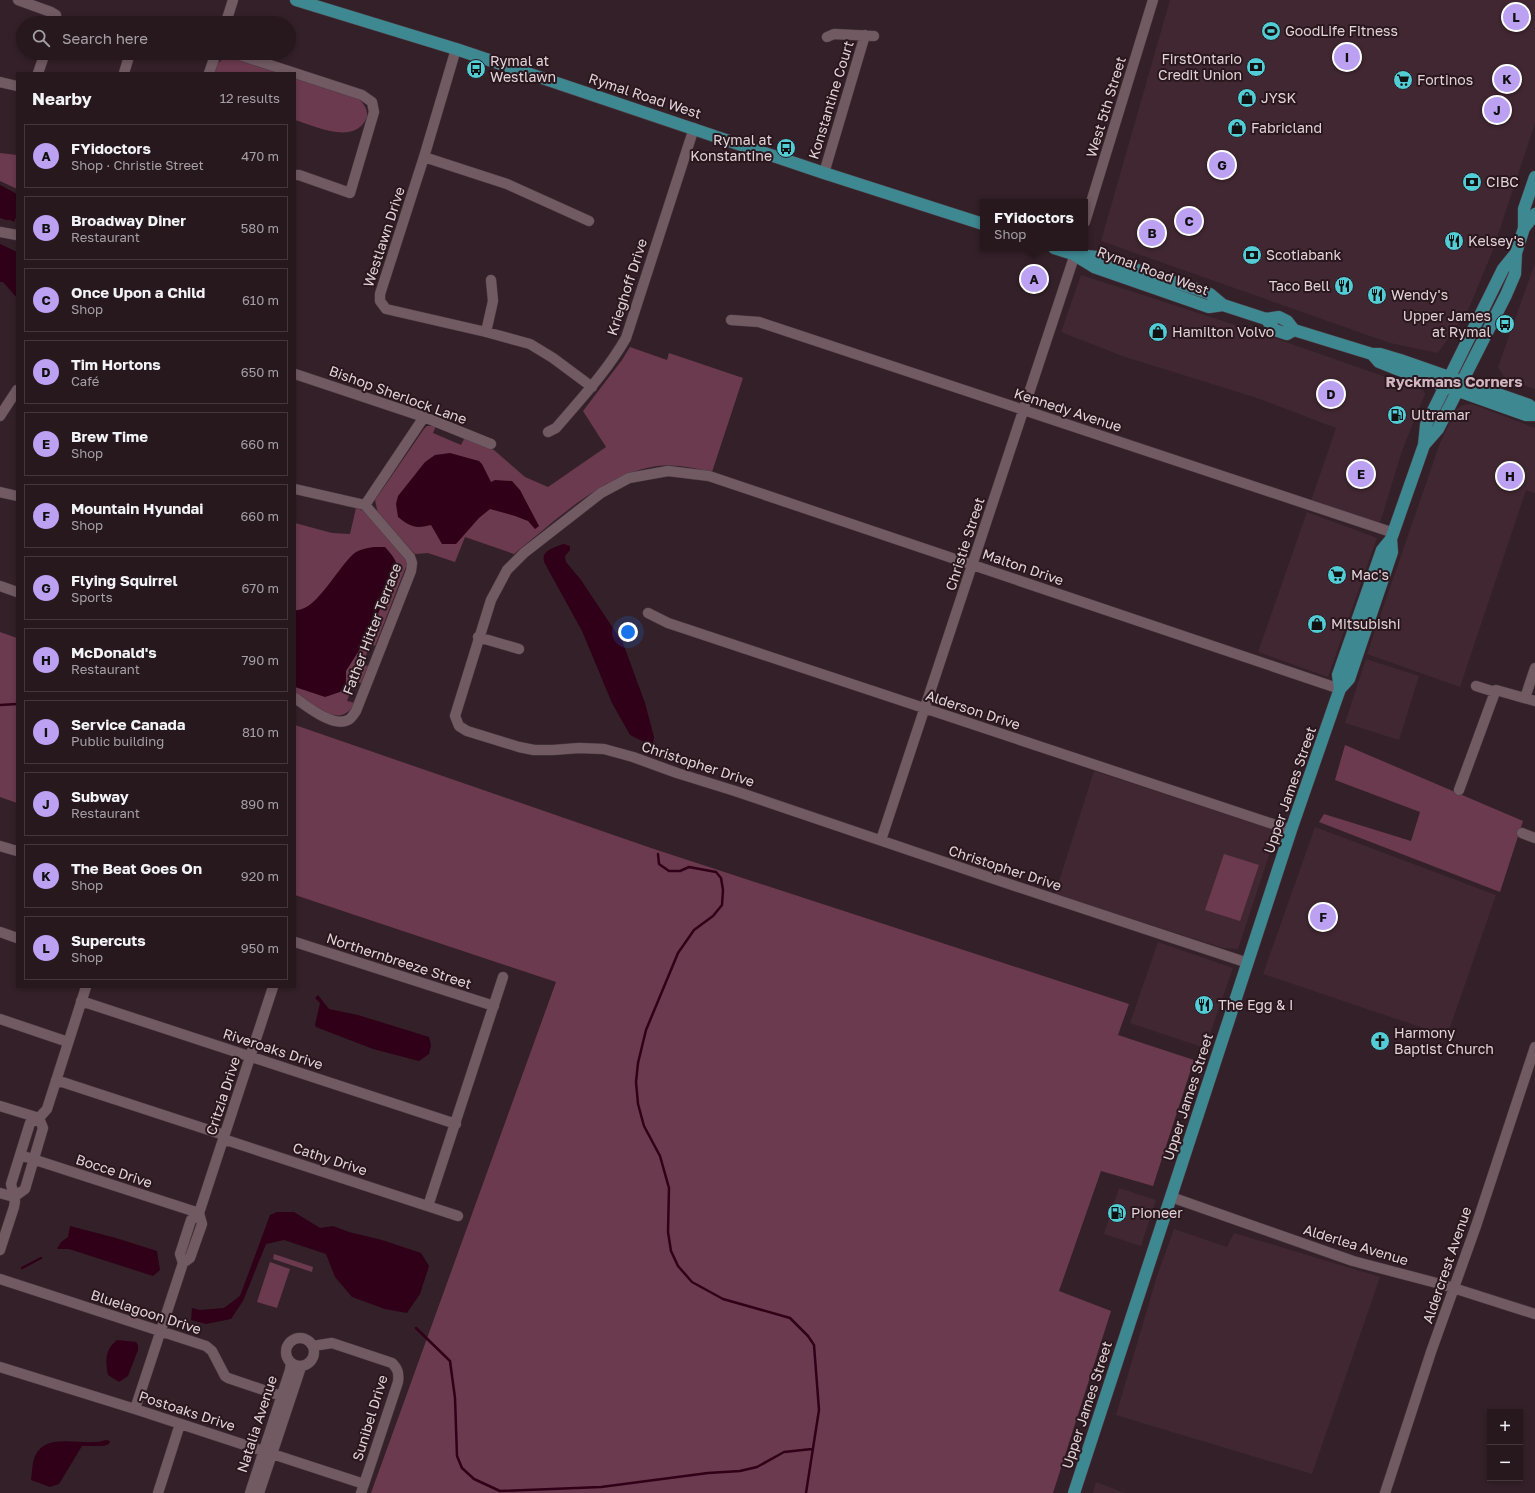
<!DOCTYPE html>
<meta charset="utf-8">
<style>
body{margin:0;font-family:"Golos Text",sans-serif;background:#2f2127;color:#f1f3f6}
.controls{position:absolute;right:12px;bottom:12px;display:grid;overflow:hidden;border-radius:0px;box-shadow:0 2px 6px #0003}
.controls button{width:36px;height:36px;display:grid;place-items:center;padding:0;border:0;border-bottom:1px solid #43373c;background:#27181e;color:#f1f3f6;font:20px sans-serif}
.you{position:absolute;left:628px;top:632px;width:14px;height:14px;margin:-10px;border:3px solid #fff;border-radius:50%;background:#1a73e8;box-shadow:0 0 0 6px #1a73e833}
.badge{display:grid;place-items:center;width:26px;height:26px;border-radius:50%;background:#bca0f2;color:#111;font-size:13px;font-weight:700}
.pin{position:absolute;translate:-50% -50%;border:2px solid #fff;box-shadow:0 1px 4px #0006}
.popup{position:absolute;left:980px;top:199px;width:108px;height:52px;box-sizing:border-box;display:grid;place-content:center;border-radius:0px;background:#27181e;filter:drop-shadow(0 1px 3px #0005);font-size:13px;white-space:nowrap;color:#a4a0a4}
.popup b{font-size:15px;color:#f1f3f6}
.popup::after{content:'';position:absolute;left:50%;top:100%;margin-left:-8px;border:8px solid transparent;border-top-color:#27181e}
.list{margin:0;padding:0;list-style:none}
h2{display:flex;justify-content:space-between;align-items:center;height:52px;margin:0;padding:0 16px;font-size:17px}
h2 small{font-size:13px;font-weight:400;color:#a4a0a4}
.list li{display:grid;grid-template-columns:26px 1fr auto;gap:12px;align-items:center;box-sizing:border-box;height:64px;margin:0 8px 8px;padding:0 8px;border:1px solid #43373c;border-radius:0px}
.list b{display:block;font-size:15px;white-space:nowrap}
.list p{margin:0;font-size:13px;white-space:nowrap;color:#a4a0a4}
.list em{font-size:13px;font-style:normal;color:#a4a0a4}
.icon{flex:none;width:22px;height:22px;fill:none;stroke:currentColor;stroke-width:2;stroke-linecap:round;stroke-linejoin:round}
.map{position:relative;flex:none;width:1535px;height:1493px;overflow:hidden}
.search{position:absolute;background:#27181e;box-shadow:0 2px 6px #0003;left:16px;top:16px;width:280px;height:44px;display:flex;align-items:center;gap:10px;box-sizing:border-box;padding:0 14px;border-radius:22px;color:#a4a0a4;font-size:15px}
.panel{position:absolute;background:#27181e;box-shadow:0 2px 6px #0003;left:16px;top:72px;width:280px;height:916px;border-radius:0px}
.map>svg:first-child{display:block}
.built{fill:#412731}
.green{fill:#6b3a4e}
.water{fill:#2f0018}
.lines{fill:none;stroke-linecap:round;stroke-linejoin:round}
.stream{stroke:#2f0018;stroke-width:2.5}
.minor-casing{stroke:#4e3e45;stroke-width:11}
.major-casing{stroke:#4e3e45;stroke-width:13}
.minor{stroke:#725a63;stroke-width:10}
.major{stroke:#3e8892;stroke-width:12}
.labels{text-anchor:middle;stroke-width:4;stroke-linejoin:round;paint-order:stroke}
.poi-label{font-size:14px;fill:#e1d3d8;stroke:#2a171e;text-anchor:start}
.street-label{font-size:14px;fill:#e1d3d8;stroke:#2a171e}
.neighbourhood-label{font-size:15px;font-weight:bold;fill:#d1b6c0;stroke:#2a171e}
</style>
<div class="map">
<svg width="1535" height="1493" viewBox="0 0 1535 1493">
<rect width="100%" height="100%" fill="#342028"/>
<path class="built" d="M1170,0H1535V123L1493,250L1469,308L1438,353L1390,343L1101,241Z
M1535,263V389L1506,380L1498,367Z
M1081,275L1254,331L1423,390L1425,394L1402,451L1380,523L1311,501L1336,428L1257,398L1122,356L1061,332Z
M1472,404L1535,428V493L1526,490L1460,687L1367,654L1440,443L1456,410L1462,405Z
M1307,512L1377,538L1328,677L1258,652Z
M1366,659L1419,676L1399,740L1345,723Z
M1094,771L1277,831L1238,949L1223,948L1055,894Z
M1315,827L1496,895L1447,1036L1263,974Z
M1158,942L1233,968L1205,1048L1130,1023Z
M1119,1188L1156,1200L1141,1246L1104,1234Z
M1174,1229L1227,1247L1234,1233L1380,1277L1312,1474L1116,1415L1157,1276Z
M1096,1482L1125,1493H1093Z"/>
<path class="green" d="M224,58H231L279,73H214L217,64Z
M295,78L359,99C365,105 370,113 365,121C352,144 314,126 295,120Z
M0,153L17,155V189L0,181Z
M630,347L667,360L669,353L743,378L712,472C693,468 672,463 652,467C601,476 554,522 514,554L465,537L455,562L428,553L415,554L378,514L375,500L424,429L427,426H436L433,433L461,445L465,437L494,450L525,477L548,487L606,447L583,411L622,360Z
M356,508L364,511L405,555L407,564L375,646L370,644L363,664L368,666L361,683L354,681L347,701L355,703C353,706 350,711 346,713C331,723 308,701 295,693V523L332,533L350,534Z
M0,632L17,638V803L0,797Z
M295,725L651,848L1129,1004L1118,1035L1194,1060L1153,1186L1101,1171L1059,1291L1111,1311L1053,1493H371L556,982L295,895Z
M1345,745L1523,821L1500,892L1319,822L1324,814L1411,841L1420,812L1335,780Z
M1224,854L1259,865L1240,921L1205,910Z
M274,1254L313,1267L312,1272L273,1259Z
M270,1262L290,1269L277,1308L257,1302Z"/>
<path class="water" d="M0,185L17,194V215L14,222L10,220H6L0,218Z
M0,244L17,252V298L3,282H0Z
M450,453L479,461L482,464L491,482L495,480L512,481L520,490L539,526L535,529L528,521L515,516L490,509L479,518L456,544H442L431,525C415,529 411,527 398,517L396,504L398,496L425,462L435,455Z
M564,544L570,546V550L565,556L566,562L581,580L623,643L645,703L654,737L653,743L650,745L630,735L612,703L582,631L544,562C544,560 543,558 544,555C546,550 559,545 564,544Z
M374,547H385C392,555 399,562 397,573L365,641L346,671V684L340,692L325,697L295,687V610C316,613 339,564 356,552C362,549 367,548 374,547Z
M318,995L329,1009L358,1015L429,1037L431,1045L429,1054L419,1061L373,1049L316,1027L315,1025L320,1003L315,998Z
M277,1212H294L320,1228L333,1226L349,1232L382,1240L421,1253L429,1266L420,1294L407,1313L385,1309L352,1297L335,1277L326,1254L284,1240L266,1244L243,1301L231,1319L206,1324L191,1320L192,1308L200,1310L224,1308L240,1296L270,1215Z
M70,1226L116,1238L157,1251L160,1270L153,1276L69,1249H57L61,1242L68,1237Z
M117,1340L136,1342L138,1345V1350L128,1376L119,1382L108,1375C105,1360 105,1350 117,1340Z
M106,1440L110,1441L109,1444L104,1446H82L59,1484L50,1487L31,1480C32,1473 32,1465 34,1459C44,1429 84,1448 106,1440Z"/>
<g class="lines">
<path class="stream" d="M0,705L17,704
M658,854L659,864L669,871H680L689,867L716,872L721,878L723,890L722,905L713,916L694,930L678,953L646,1030L638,1063L636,1082L638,1104L644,1126L660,1156L669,1188L668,1232L671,1251L678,1266L692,1282L723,1299L790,1318L808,1336L814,1345L819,1410L806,1493
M22,1268L41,1258
M416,1328L450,1361L455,1398L457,1456L462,1468L474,1479L500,1491L601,1487L708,1473L740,1471L757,1467L784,1452L812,1449"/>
<defs>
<path id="minor" d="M18,0L51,12L56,15L57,23
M226,22L233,0
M827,37L834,34L874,36
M456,49L424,157L380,294V301L386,309L486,332L530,344L553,358L592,387
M233,53L362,95L372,102L374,112L350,193L299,175H295
M38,73L45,53
M124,73L130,53
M209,73L216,53
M0,82L17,86
M424,157L507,184L589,221
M824,173L865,35
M1085,222L1153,0
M0,232L17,235
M731,320L759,322L1394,533
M486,332L493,301L491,280
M295,374L424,417L491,444
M0,416L17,390
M548,432L556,428C581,399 607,371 626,338L694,128
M295,489L365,505
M0,492L17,496
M365,505L424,417
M0,586L17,592
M648,613L668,623L1291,830
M478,637L519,649
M1476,686L1495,692L1496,690L1535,701
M295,698C307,706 333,728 348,720C351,719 354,714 356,711L411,571L412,563L410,557L365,505
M1525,698L1535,668
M1459,790L1495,692
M1522,833L1535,838
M881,840L1077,248
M0,846L17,851
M0,932L17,938
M295,942L494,1006
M1248,963L1015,886L735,791L677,773L633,757L604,749L579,748L553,750H534L519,747L467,731L459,726L455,716L491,600L507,570L524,553L601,493L629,478L668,471L709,476L1340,689
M81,1001L456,1124
M0,1019L68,1042
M56,1080L224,1135
M0,1106L39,1118
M223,1139L458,1216
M20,1155L199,1213
M0,1193L14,1197
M14,1197L25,1189L43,1128L39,1118
M1171,1197L1353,1261L1444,1285L1535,1314
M428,1206L503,977
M0,1250L14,1207L15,1201L11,1184L30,1123L39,1118L47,1109L86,987
M183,1263L190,1258L202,1224L199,1213
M0,1279L206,1346L212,1351L225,1376L228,1378L290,1399
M286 1352a14 14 0 1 1 28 0a14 14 0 1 1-28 0Z
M313,1346L332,1343L392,1363C398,1369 399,1373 398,1382L361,1493
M0,1367L135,1409L364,1484
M135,1409L183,1263L180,1254L191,1220L199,1213L273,987
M158,1493L180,1424
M250,1493L290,1370L291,1363
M259,1493L301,1367
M1385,1493L1431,1352L1476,1226L1535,1047"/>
<path id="major" d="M296,0L456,49L824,173L983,224
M1524,228L1535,214
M1054,248L1076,255L1097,257L1205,292L1210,294L1223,305L1266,319L1279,317L1287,321L1294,330L1372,354H1380L1400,360L1529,405L1535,410
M1076,256L1094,267L1209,307L1223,305
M1266,319L1275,330L1287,334L1294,330
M1372,354L1379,362L1394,368L1526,415H1535
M1424,445L1438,429L1506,295L1515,274L1516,253L1524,228V209L1535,177
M1340,689L1349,679L1392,552L1391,539L1424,445L1426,425L1503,269L1516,253
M1074,1493L1291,830L1336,700L1340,689L1338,675L1382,550L1391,539"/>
</defs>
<use href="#minor" class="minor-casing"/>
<use href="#major" class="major-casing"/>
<use href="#minor" class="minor"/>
<use href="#major" class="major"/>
</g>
<defs>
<symbol id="stadium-disc" viewBox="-11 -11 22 22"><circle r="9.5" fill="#52ccd5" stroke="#2a171e"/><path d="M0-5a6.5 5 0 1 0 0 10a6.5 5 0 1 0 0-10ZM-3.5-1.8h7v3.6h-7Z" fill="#111"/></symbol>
<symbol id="bank-disc" viewBox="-11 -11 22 22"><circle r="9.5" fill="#52ccd5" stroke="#2a171e"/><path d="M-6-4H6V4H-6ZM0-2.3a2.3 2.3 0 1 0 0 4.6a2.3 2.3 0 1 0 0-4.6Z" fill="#111"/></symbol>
<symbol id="bus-disc" viewBox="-11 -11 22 22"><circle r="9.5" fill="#52ccd5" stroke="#2a171e"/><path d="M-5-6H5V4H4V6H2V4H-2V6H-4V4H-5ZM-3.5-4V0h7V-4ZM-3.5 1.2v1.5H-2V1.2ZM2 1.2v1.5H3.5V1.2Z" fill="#111"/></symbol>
<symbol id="supermarket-disc" viewBox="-11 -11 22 22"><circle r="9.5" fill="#52ccd5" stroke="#2a171e"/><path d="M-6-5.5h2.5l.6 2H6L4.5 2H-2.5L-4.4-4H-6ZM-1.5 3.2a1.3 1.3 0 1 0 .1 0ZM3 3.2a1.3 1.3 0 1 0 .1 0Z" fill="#111"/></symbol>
<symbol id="shop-disc" viewBox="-11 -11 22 22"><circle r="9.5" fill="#52ccd5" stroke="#2a171e"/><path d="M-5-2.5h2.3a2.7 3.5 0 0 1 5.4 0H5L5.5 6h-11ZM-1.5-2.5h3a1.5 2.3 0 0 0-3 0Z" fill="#111"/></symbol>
<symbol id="restaurant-disc" viewBox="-11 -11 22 22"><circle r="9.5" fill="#52ccd5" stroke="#2a171e"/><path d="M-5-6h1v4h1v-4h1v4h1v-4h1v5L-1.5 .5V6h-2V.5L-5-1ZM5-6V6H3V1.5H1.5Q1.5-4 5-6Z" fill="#111"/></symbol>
<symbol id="fuel-disc" viewBox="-11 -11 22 22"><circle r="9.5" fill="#52ccd5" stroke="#2a171e"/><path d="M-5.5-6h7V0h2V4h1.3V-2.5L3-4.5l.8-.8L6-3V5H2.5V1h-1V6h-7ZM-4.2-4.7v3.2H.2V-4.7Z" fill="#111"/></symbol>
<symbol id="church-disc" viewBox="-11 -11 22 22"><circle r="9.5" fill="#52ccd5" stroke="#2a171e"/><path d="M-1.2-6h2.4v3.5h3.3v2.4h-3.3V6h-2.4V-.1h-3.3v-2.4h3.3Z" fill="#111"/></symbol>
</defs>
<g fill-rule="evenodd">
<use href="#stadium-disc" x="1260" y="20" width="22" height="22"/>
<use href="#bank-disc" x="1245" y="56" width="22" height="22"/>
<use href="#bus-disc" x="465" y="58" width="22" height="22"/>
<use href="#supermarket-disc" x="1392" y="69" width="22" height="22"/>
<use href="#shop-disc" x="1236" y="87" width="22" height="22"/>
<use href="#shop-disc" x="1226" y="117" width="22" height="22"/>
<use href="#bus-disc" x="775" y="137" width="22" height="22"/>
<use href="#bank-disc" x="1461" y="171" width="22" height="22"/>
<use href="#restaurant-disc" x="1443" y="230" width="22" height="22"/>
<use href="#bank-disc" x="1241" y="244" width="22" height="22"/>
<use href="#restaurant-disc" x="1333" y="275" width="22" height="22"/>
<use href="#restaurant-disc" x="1366" y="284" width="22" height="22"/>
<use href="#bus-disc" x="1494" y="313" width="22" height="22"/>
<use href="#shop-disc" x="1147" y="321" width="22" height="22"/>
<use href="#fuel-disc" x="1386" y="404" width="22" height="22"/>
<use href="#supermarket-disc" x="1326" y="564" width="22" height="22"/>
<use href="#shop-disc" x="1306" y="613" width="22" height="22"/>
<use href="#restaurant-disc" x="1193" y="994" width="22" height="22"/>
<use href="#church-disc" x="1369" y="1030" width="22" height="22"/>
<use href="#fuel-disc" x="1106" y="1202" width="22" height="22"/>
</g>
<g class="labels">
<g class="poi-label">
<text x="1285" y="36">GoodLife Fitness</text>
<text x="1242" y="64" text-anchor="end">FirstOntario<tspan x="1242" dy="16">Credit Union</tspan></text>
<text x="490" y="66">Rymal at<tspan x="490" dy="16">Westlawn</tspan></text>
<text x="1417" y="85">Fortinos</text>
<text x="1261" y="103">JYSK</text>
<text x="1251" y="133">Fabricland</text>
<text x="772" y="145" text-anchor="end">Rymal at<tspan x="772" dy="16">Konstantine</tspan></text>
<text x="1486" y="187">CIBC</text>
<text x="1468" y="246">Kelsey's</text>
<text x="1266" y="260">Scotiabank</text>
<text x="1330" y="291" text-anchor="end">Taco Bell</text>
<text x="1391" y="300">Wendy's</text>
<text x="1491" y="321" text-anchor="end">Upper James<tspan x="1491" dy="16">at Rymal</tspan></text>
<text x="1172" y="337">Hamilton Volvo</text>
<text x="1411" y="420">Ultramar</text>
<text x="1351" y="580">Mac's</text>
<text x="1331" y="629">Mitsubishi</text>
<text x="1218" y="1010">The Egg &amp; I</text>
<text x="1394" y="1038">Harmony<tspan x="1394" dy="16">Baptist Church</tspan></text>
<text x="1131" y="1218">Pioneer</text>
</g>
<g class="street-label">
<text transform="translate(645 96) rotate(18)" y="5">Rymal Road West</text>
<text transform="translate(831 100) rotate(-73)" y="5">Konstantine Court</text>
<text transform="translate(1106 107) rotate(-73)" y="5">West 5th Street</text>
<text transform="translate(384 237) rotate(-72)" y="5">Westlawn Drive</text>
<text transform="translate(1153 271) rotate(20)" y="5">Rymal Road West</text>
<text transform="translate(627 287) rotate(-72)" y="5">Krieghoff Drive</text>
<text transform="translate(398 395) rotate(20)" y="5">Bishop Sherlock Lane</text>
<text transform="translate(1068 410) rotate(18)" y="5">Kennedy Avenue</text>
<text transform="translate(965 544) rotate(-72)" y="5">Christie Street</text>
<text transform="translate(1023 567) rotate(19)" y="5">Malton Drive</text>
<text transform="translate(372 629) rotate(-69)" y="5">Father Hitter Terrace</text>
<text transform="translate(973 710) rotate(18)" y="5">Alderson Drive</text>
<text transform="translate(698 764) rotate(18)" y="5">Christopher Drive</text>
<text transform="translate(1290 790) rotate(-71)" y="5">Upper James Street</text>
<text transform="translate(1005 868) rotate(18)" y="5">Christopher Drive</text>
<text transform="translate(399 961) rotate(18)" y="5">Northernbreeze Street</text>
<text transform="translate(273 1049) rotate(18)" y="5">Riveroaks Drive</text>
<text transform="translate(223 1096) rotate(-72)" y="5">Critzia Drive</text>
<text transform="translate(1188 1097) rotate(-72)" y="5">Upper James Street</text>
<text transform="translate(330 1159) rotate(18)" y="5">Cathy Drive</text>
<text transform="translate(114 1171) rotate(18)" y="5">Bocce Drive</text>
<text transform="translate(1356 1245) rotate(17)" y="5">Alderlea Avenue</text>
<text transform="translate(1447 1265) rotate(-71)" y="5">Aldercrest Avenue</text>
<text transform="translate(146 1312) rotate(18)" y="5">Bluelagoon Drive</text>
<text transform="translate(1087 1405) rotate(-72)" y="5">Upper James Street</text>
<text transform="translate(187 1411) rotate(18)" y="5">Postoaks Drive</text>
<text transform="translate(370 1418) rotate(-73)" y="5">Sunibel Drive</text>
<text transform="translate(257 1424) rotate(-72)" y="5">Natalia Avenue</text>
</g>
<g class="neighbourhood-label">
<text x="1454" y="387">Ryckmans Corners</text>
</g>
</g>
</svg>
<div class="controls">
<button>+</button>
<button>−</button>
</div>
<div class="you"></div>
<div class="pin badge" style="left:1034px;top:279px">A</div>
<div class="popup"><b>FYidoctors</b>Shop</div>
<div class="pin badge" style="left:1152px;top:233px">B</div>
<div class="pin badge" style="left:1189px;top:221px">C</div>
<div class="pin badge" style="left:1331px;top:394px">D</div>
<div class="pin badge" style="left:1361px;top:474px">E</div>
<div class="pin badge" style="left:1323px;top:917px">F</div>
<div class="pin badge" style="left:1222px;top:165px">G</div>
<div class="pin badge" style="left:1510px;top:476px">H</div>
<div class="pin badge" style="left:1347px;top:57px">I</div>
<div class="pin badge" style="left:1497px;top:110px">J</div>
<div class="pin badge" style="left:1507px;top:79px">K</div>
<div class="pin badge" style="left:1516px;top:17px">L</div>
<div class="search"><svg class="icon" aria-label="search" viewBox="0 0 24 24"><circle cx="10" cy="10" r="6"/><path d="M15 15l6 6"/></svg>Search here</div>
<section class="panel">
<h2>Nearby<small>12 results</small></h2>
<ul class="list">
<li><span class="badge">A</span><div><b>FYidoctors</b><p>Shop · Christie Street</p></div><em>470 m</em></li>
<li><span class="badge">B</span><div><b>Broadway Diner</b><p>Restaurant</p></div><em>580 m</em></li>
<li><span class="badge">C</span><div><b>Once Upon a Child</b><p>Shop</p></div><em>610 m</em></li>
<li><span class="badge">D</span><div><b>Tim Hortons</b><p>Café</p></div><em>650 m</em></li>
<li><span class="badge">E</span><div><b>Brew Time</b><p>Shop</p></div><em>660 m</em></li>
<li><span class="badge">F</span><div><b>Mountain Hyundai</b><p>Shop</p></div><em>660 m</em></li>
<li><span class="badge">G</span><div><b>Flying Squirrel</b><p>Sports</p></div><em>670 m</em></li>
<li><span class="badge">H</span><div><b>McDonald's</b><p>Restaurant</p></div><em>790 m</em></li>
<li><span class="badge">I</span><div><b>Service Canada</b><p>Public building</p></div><em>810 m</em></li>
<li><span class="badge">J</span><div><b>Subway</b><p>Restaurant</p></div><em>890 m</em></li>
<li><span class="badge">K</span><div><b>The Beat Goes On</b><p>Shop</p></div><em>920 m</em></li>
<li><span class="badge">L</span><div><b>Supercuts</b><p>Shop</p></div><em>950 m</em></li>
</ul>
</section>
</div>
